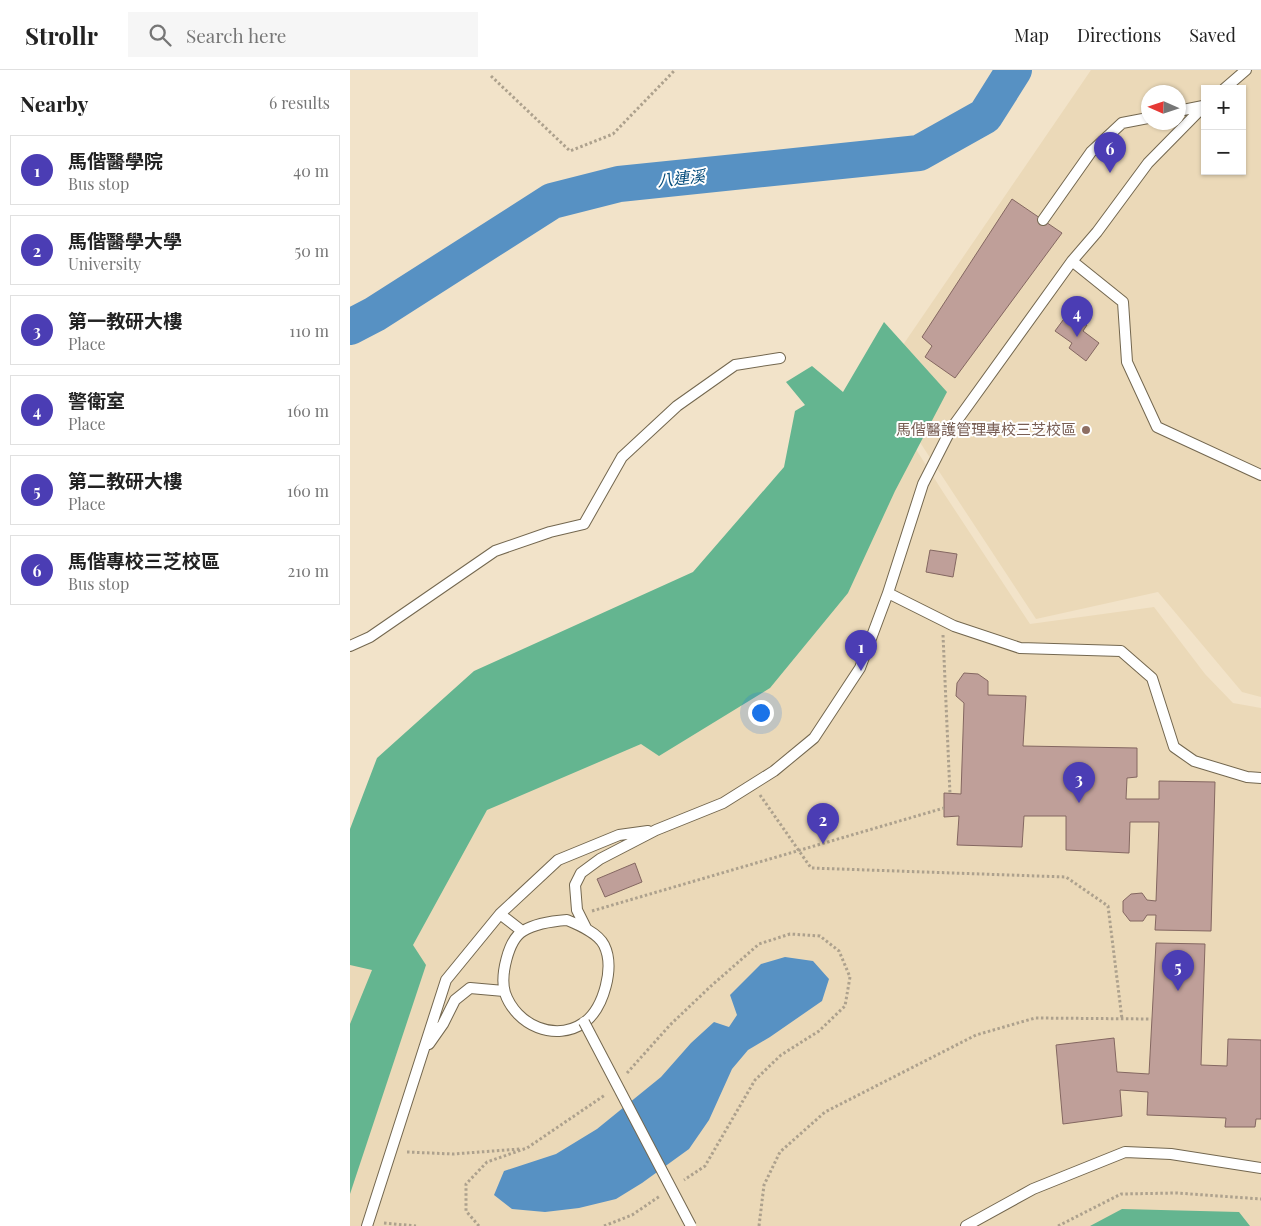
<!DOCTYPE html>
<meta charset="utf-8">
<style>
body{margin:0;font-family:"Playfair Display","Noto Sans TC",serif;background:#f6f6f6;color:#222}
.controls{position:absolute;right:15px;top:15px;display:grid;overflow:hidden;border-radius:0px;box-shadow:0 1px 4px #0004}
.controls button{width:45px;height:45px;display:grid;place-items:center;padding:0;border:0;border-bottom:1px solid #e0e0e0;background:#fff;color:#222;font:25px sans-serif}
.compass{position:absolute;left:791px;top:15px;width:45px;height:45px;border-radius:50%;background:#fff;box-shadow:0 1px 4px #0004;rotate:273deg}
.you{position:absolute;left:410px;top:642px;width:18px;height:18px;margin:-12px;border:4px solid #fff;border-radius:50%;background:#1a73e8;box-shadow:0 0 0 8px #1a73e833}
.badge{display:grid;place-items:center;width:32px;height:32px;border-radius:50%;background:#4b3db4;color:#fff;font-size:16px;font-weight:700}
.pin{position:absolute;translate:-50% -41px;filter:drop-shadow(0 1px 2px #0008)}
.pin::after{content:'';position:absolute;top:26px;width:18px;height:15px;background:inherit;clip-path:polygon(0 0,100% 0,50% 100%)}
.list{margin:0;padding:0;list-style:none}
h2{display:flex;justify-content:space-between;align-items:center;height:65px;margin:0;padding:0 20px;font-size:21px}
h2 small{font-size:16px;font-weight:400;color:#767676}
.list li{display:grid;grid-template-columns:32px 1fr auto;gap:15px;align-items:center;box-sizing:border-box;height:70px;margin:0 10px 10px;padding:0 10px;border:1px solid #e0e0e0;border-radius:0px}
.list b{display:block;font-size:19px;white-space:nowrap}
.list p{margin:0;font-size:16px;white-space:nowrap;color:#767676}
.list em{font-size:16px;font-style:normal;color:#767676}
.icon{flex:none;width:28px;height:28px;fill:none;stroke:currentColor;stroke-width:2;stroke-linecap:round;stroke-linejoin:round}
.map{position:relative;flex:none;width:911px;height:1156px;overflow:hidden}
header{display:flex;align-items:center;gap:30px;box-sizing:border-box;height:70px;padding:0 25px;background:#fff;border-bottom:1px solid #e0e0e0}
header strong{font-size:24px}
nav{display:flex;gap:28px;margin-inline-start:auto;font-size:18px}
.search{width:350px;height:45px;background:#f6f6f6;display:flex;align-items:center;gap:12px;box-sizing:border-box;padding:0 18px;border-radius:0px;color:#767676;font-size:19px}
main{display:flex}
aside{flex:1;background:#fff}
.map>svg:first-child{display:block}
.built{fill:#ebd9b8;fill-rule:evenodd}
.forest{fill:#64b590}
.water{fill:#5791c3}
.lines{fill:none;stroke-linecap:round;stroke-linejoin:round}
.river{stroke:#5791c3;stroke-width:36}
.building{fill:#bf9f99;stroke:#846761}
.lane-casing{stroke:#73674f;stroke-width:12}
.path{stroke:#ada18d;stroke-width:3;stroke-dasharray:2.5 2.5;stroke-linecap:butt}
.lane{stroke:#fff;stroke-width:10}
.lane-bridge-casing{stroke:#73674f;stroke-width:12;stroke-linecap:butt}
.lane-bridge{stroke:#fff;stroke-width:10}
.education-dot{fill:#8d6e63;stroke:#fff;stroke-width:2}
.labels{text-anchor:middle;stroke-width:4;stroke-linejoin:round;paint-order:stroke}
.education-label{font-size:15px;fill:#785e54;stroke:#fff;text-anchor:end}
.water-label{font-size:16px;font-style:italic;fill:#074e7d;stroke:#fff}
</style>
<header>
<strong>Strollr</strong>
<div class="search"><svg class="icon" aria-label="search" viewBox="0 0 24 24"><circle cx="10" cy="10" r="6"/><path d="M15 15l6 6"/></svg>Search here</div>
<nav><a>Map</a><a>Directions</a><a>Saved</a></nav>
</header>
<main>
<aside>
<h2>Nearby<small>6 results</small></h2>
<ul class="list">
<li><span class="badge">1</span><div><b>馬偕醫學院</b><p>Bus stop</p></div><em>40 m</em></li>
<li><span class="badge">2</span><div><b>馬偕醫學大學</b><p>University</p></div><em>50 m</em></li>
<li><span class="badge">3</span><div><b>第一教研大樓</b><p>Place</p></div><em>110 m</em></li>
<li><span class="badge">4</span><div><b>警衛室</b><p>Place</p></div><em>160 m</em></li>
<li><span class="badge">5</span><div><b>第二教研大樓</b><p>Place</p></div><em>160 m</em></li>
<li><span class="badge">6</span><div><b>馬偕專校三芝校區</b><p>Bus stop</p></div><em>210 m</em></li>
</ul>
</aside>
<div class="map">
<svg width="911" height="1156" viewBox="0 0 911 1156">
<rect width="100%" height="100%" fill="#f2e3c9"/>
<path class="built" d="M741,0H911V627L892,622L808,522L686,549L529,310ZM855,19H892V101H855ZM798,22H828V52H798Z
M538,335L593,422L680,554L804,537L855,604L883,633L911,638V1156H0V876L63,692L359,560Z"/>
<path class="forest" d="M534,252L597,322L545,421L498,523L420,618L309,686L291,674L137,740L63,875L76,895L0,1124V954L22,900L0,895V759L27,688L124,601L343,502L434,397L445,341L455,335L436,312L462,296L493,322Z
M772,1139L889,1142L900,1156H740Z"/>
<path class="water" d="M435,887L463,891L479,909L472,931L420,967L398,980L382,999L359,1050L339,1079L292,1113L266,1129L229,1138L195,1142L162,1139L144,1125L154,1101L206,1084L247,1059L311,1007L341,973L364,952L379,957L387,945L380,925L411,894Z"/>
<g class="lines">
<path class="river" d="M0,257L25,244L202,131L269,114L569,83L635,46L664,0"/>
</g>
<path class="building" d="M662,129L712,163L605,308L575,287L582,276L572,267Z
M719,242L737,255L733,261L749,273L736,291L719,278L722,273L705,261Z
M580,480L607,484L603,507L576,502Z
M614,603L628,604L638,611V625L676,626L673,676L787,678V707L777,708L776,729H809V711L865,712L861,861L805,860L806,845H797L793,851H780L773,842V831L781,824L792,823L797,830L806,831L809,752H780L779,783L716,780V746H674L672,777L607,775L609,746L594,747V723L611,724L614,633L606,626L607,613Z
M285,793L292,812L255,827L247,809Z
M806,873L855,874L851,995L877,996L878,969L911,970V1049H906L905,1057H875L876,1048L797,1045L798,1022L770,1020L772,1046L713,1054L706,975L764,968L767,1002L799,1004Z"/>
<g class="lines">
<defs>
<path id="lane" d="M874,19L896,0
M828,41L853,36
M693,150L741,82L772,53L798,48
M722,191L773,232L777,292L807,357L911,405
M538,523L604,556L670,578L771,581L802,608L824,677L844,691L897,707L911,708
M0,576L20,567L145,481L200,462L234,454L272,387L327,336L385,295L430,288
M150,844L172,861
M217,850C229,855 248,863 254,875C265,897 254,937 235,952C205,973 166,955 155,923C150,906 158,870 173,861C186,853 203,851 217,850Z
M236,858L227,840L225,815L231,803L250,789L306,760L373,733L424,701L464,668L510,598L538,523L573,414L601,359L722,191L747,162L798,93L855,35
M79,974L93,954L105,930L120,918L154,921
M17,1156L96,910L150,844L208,790L269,765L298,761
M616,1156L683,1119L775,1082L821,1084L911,1098"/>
</defs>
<use href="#lane" class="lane-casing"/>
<path class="path" d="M141,6L220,81L263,64L325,0
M593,565L600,724
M410,725L461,798L716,807L758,836L772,949
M242,841L594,738
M277,1003L320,955L361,916L409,874L440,864L470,866L489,881L500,907L495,936L469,961L431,985L405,1010L355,1096L334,1110
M57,1082L103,1084L170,1079
M34,1153L66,1156
M129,1156L116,1141V1114L137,1092L177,1078L255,1025
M254,1156L282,1145L310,1126
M409,1156L414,1115L430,1082L475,1042L626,965L685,948L801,949
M708,1156L771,1124L827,1123L911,1129"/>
<use href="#lane" class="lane"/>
<defs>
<path id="lane-bridge" d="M234,952L341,1156"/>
</defs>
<use href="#lane-bridge" class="lane-bridge-casing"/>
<use href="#lane-bridge" class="lane-bridge"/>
</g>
<circle class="education-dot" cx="736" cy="360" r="5"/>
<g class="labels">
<g class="education-label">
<text x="726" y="365">馬偕醫護管理專校三芝校區</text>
</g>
<g class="water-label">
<text transform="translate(331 108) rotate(-6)" y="6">八連溪</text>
</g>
</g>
</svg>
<div class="controls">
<button>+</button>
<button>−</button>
</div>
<svg class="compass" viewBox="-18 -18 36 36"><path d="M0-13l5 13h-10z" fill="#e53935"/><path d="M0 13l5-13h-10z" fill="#767676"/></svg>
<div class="you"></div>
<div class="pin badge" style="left:511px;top:601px">1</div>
<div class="pin badge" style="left:473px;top:774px">2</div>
<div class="pin badge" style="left:729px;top:733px">3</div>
<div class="pin badge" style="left:727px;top:267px">4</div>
<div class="pin badge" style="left:828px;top:921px">5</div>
<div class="pin badge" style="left:760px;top:103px">6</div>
</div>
</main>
